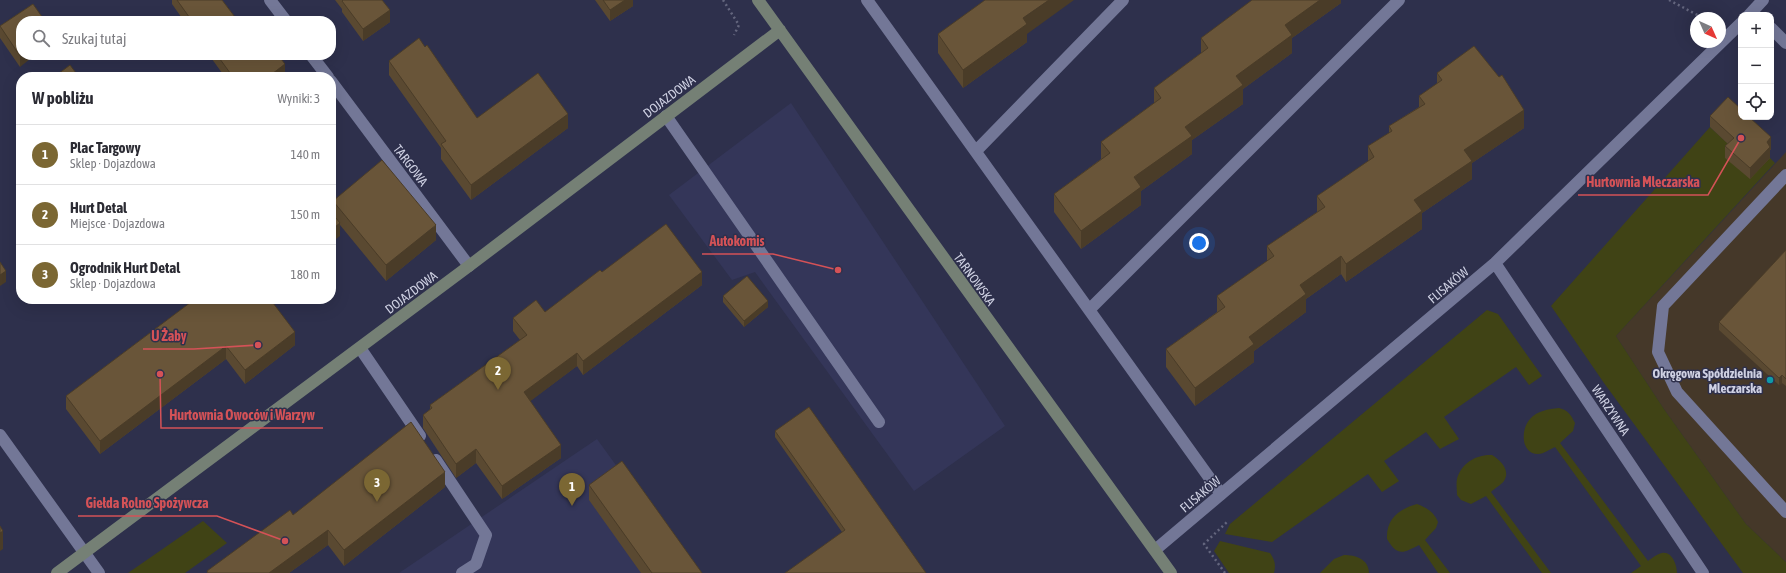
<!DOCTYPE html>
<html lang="pl">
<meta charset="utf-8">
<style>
body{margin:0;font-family:"Asap Condensed",sans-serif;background:#f2f2f3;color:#2b2b33}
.controls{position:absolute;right:12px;top:12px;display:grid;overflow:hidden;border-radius:8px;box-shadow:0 4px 16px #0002}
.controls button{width:36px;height:36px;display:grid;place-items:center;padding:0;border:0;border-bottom:1px solid #e1e1e2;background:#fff;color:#2b2b33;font:20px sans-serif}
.compass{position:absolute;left:1690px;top:12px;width:36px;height:36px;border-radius:50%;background:#fff;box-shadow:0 4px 16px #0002;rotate:135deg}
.you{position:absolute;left:1199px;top:243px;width:14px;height:14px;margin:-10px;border:3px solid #fff;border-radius:50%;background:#1a73e8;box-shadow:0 0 0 6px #1a73e833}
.badge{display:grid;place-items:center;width:26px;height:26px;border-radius:50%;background:#7b6733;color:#fff;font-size:13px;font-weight:700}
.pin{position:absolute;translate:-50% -33px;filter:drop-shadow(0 1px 2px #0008)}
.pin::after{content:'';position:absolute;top:21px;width:14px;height:12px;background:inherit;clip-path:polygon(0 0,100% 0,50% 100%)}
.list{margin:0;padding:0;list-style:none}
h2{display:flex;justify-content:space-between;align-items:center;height:52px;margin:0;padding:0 16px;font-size:17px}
h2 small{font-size:13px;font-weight:400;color:#7c7c81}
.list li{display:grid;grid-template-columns:26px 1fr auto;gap:12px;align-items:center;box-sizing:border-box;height:60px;padding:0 16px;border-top:1px solid #e1e1e2}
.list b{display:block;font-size:15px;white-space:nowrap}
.list p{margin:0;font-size:13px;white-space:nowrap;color:#7c7c81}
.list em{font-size:13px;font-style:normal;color:#7c7c81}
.icon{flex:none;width:22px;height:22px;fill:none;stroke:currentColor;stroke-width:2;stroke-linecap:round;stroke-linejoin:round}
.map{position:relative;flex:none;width:1786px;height:573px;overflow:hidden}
.search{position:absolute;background:#fff;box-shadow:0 4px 16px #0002;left:16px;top:16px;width:320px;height:44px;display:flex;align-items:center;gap:10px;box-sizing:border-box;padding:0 14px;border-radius:16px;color:#7c7c81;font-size:15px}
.panel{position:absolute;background:#fff;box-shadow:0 4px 16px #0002;left:16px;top:72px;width:320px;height:232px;border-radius:16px}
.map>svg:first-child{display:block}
.built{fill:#343659}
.industrial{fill:#453829}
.green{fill:#404315}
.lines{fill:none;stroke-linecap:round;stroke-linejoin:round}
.path{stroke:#64667e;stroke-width:2.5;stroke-dasharray:2 3;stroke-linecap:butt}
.lane{stroke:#737797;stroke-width:12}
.street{stroke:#737797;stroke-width:12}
.secondary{stroke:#758075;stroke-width:12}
.wall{fill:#5a4931}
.shaded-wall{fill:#4a3c28}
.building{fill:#695539;stroke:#4a3c28}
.culture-dot{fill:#0f9aa8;stroke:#2e304c;stroke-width:1.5}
.labels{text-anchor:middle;stroke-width:3;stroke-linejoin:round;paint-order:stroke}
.street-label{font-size:13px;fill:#cfd1e3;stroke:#2e304c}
.poi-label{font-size:13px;font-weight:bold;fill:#cfd1e3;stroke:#2e304c;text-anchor:end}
.leader{fill:none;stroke:#d45257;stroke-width:1.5}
.callout-dot{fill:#d45257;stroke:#2e304c;stroke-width:1.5}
.callout-label{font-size:14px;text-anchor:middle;font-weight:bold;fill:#d45257;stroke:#2e304c;stroke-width:3;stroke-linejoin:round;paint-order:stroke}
</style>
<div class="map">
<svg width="1786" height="573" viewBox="0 0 1786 573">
<rect width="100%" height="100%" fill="#2e304c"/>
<path class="built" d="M791,103L1005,426L914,491L755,272L732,280L669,195Z
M597,439L694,573H399Z"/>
<path class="industrial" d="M1786,152V562L1746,524L1664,409L1616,336Z"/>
<path class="green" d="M1710,127L1734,149L1770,158L1775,163L1616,336L1664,409L1746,524L1786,562V573H1743L1604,383L1551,306Z
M1487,310L1498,314L1542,376L1529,385L1516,367L1444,417L1459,439L1440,449L1426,432L1384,461L1399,481L1382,492L1368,474L1272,542L1225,534L1230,524Z
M1559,408C1568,410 1571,415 1575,423L1573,431L1560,443L1648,561C1652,558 1657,554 1662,553C1672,551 1677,565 1677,573H1631L1641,566L1555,447C1550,449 1544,454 1538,454C1520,454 1521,428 1530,419C1537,411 1548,409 1559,408Z
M1492,455C1500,460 1511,470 1504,481C1501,485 1495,488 1491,492L1551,573H1542L1486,496L1471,504L1461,500L1457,495C1457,490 1456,484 1457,479C1461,463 1477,454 1492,455Z
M1417,504C1427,508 1434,512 1438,522L1436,528L1425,540L1450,573H1438L1419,545C1403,553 1398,557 1387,539C1386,519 1399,509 1417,504Z
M203,521L227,543L185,573H128Z
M1220,541L1270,553C1275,560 1276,565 1274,573H1229L1214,551Z
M1344,555C1355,555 1369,559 1369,573H1320L1334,559Z"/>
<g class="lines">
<path class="path" d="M723,0L739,25L734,35
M1669,0L1703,18
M1225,573L1204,544L1227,522"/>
<path class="lane" d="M867,0L1221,494
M1771,28L1786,43
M666,116L879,422
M976,151L1123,0
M1786,175L1663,306L1658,352L1677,392L1786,512
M1089,310L1399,0
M360,348L420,436
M436,460L486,535L476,564L462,573"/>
<path class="street" d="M270,0L286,21
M1749,15L1763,0
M311,55L328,77
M331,81L469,266
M1495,263L1703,573
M0,435L99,573
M1155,550L1495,263L1741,23"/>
<path class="secondary" d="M758,0L1171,573
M57,573L469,266L780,30"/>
</g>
<path class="wall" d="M172,0H222L238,21H184L172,4Z
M335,0H382L390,22L363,41L342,12V9Z
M595,0H633V6L610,21Z
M1341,0V3L1292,38V53L1243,89V104L1192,140V154L1141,191V205L1081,249L1054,212V194L1101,159V142L1154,103V88L1201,53V38Z
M33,4L20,67L0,38V26Z
M938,34H1027V42L963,88L938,53Z
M209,55H278L285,76L283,77H225Z
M389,61L477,118L568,128L471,200L441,159V148L389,75Z
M1437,73L1524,128L1472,163V179L1422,213V229L1346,282L1341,274L1306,299V312L1254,351V362L1195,406L1166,367V349L1217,312V296L1267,261V246L1317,212V196L1368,162V146L1389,133V126L1419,107V96L1437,84Z
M1710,116L1771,149L1770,150V158L1750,179L1725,158V146L1728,144L1710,127Z
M333,201L436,240L386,281L340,225V236L333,214Z
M1786,250V386L1782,383L1779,385L1719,330V322Z
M602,272L702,285L583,375L577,366L530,401L561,458L502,499L476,463L456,478L423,428V415L430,410V405L520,340L513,331V318L545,312Z
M723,296L768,307L744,327L723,302Z
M195,299L295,345L245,384L226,359L100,454L66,409V396Z
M775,431L926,573L842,532L775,437Z
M589,485L702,573H641L589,500Z
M445,487L344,566L328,545L289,573H207V571L293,515Z"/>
<path class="shaded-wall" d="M625,0H633V6L610,21V10Z
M1049,0H1074L1027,34V42L963,88V70L1023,18Z
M1320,0H1341V3L1292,38V53L1243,89V104L1192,140V154L1141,191V205L1081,249V231L1236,76L1285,25Z
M390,10V22L363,41V29Z
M21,55H35L20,67V56Z
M285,64V76L283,77H268Z
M1524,110V128L1472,163V179L1422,213V229L1346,282V264L1414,200L1464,150Z
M568,114V128L471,200V185Z
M1771,137V149L1770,150V158L1750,179V168L1767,142Z
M340,223V236L331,243V230Z
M436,225V240L386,281V265Z
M1341,256V274L1306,299V312L1254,351V362L1195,406V388L1249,337L1300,285Z
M6,271V282L0,286V275Z
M702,272V285L583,375V361Z
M768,301V307L744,327V321Z
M295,332V345L245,384V370Z
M226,346V359L100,454V441Z
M577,353V366L524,406V392Z
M1782,375V383L1779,385V378Z
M561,445V458L502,499V486Z
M476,449V463L456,478V464Z
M445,472V487L344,566V550Z
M328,530V545L289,573H269Z
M3,531V549L0,551V533Z"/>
<path class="building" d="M177,0H222L238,21H192Z
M343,0H382L390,10L363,29L342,1Z
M603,0H625L610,10Z
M985,0H1049L1023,18L1027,24L963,70L938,34Z
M1252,0H1320L1285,25L1292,35L1236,76L1243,85L1185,127L1192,136L1134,177L1141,187L1081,231L1054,194L1110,153L1101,142L1161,98L1154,88L1208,48L1201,38Z
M33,4L45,21H21V55L20,56L0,26Z
M419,38L425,47L427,45L477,118L538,73L568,114L471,185L441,144L446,141L389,61Z
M1474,46L1499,77L1502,75L1524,110L1464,150L1472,161L1414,200L1422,211L1346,264L1341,256L1300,285L1306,294L1249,337L1254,344L1195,388L1166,349L1225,307L1217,296L1274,256L1267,246L1325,207L1317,196L1374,157L1368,146L1392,131L1389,126L1425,104L1419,96L1442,80L1437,73Z
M217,55H278L285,64L268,77H233Z
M70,65L79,77H54Z
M1728,97L1741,109V117H1749L1771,137L1767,142L1770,147L1750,168L1725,146L1734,138L1710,116Z
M382,160L436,225L386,265L333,201Z
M331,212L340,223L331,230Z
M666,224L702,272L583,361L577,353L524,392L561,445L502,486L476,449L456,464L423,415L432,408L430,405L527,335L513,318L536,300L545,312L600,270L602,272Z
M1786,250V379L1782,375L1779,378L1719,322Z
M0,262L6,271L0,275Z
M747,276L768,301L744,321L723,296Z
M195,299H270L295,332L245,370L226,346L100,441L66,396Z
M809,407L926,573H785L845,530L775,431Z
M411,422L445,472L344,550L328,530L269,573H208L207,571L290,510L293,515Z
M622,461L702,573H652L589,485Z
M0,526L3,531L0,533Z"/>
<circle class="culture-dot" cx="1770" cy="380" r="4"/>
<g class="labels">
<g class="street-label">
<text transform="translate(669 96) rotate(-37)" y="5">DOJAZDOWA</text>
<text transform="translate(411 165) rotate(53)" y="5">TARGOWA</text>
<text transform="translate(975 279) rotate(54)" y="5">TARNOWSKA</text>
<text transform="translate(1448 285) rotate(-40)" y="5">FLISAKÓW</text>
<text transform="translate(411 292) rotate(-37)" y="5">DOJAZDOWA</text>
<text transform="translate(1611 410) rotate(56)" y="5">WARZYWNA</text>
<text transform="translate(1200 494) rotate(-40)" y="5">FLISAKÓW</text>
</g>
<g class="poi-label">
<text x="1762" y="378">Okręgowa Spółdzielnia<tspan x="1762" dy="15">Mleczarska</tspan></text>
</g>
</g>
<path class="leader" d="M1741 138L1708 195H1578M838 270L773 254H702M258 345L194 349H143M160 374L161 428H323M285 541L217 516H78"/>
<g class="callout-dot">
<circle cx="1741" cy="138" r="4"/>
<circle cx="838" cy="270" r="4"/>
<circle cx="258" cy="345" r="4"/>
<circle cx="160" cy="374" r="4"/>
<circle cx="285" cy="541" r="4"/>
</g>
<g class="callout-label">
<text x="1643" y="187">Hurtownia Mleczarska</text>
<text x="737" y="246">Autokomis</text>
<text x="169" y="341">U Żaby</text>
<text x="242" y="420">Hurtownia Owoców i Warzyw</text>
<text x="147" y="508">Giełda Rolno Spożywcza</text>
</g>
</svg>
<div class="controls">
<button>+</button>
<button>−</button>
<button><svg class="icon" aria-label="locate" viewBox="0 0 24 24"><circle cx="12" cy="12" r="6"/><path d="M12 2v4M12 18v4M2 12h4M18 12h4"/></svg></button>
</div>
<svg class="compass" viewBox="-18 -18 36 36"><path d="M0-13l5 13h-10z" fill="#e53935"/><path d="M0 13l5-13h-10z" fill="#7c7c81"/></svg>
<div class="you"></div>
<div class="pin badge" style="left:572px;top:506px">1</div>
<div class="pin badge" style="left:498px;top:390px">2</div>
<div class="pin badge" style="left:377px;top:502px">3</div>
<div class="search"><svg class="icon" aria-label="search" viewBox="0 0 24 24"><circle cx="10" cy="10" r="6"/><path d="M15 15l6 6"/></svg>Szukaj tutaj</div>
<section class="panel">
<h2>W pobliżu<small>Wyniki: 3</small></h2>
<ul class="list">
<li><span class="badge">1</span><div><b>Plac Targowy</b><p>Sklep · Dojazdowa</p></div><em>140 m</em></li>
<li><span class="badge">2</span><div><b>Hurt Detal</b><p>Miejsce · Dojazdowa</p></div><em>150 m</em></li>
<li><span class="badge">3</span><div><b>Ogrodnik Hurt Detal</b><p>Sklep · Dojazdowa</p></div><em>180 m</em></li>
</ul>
</section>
</div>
